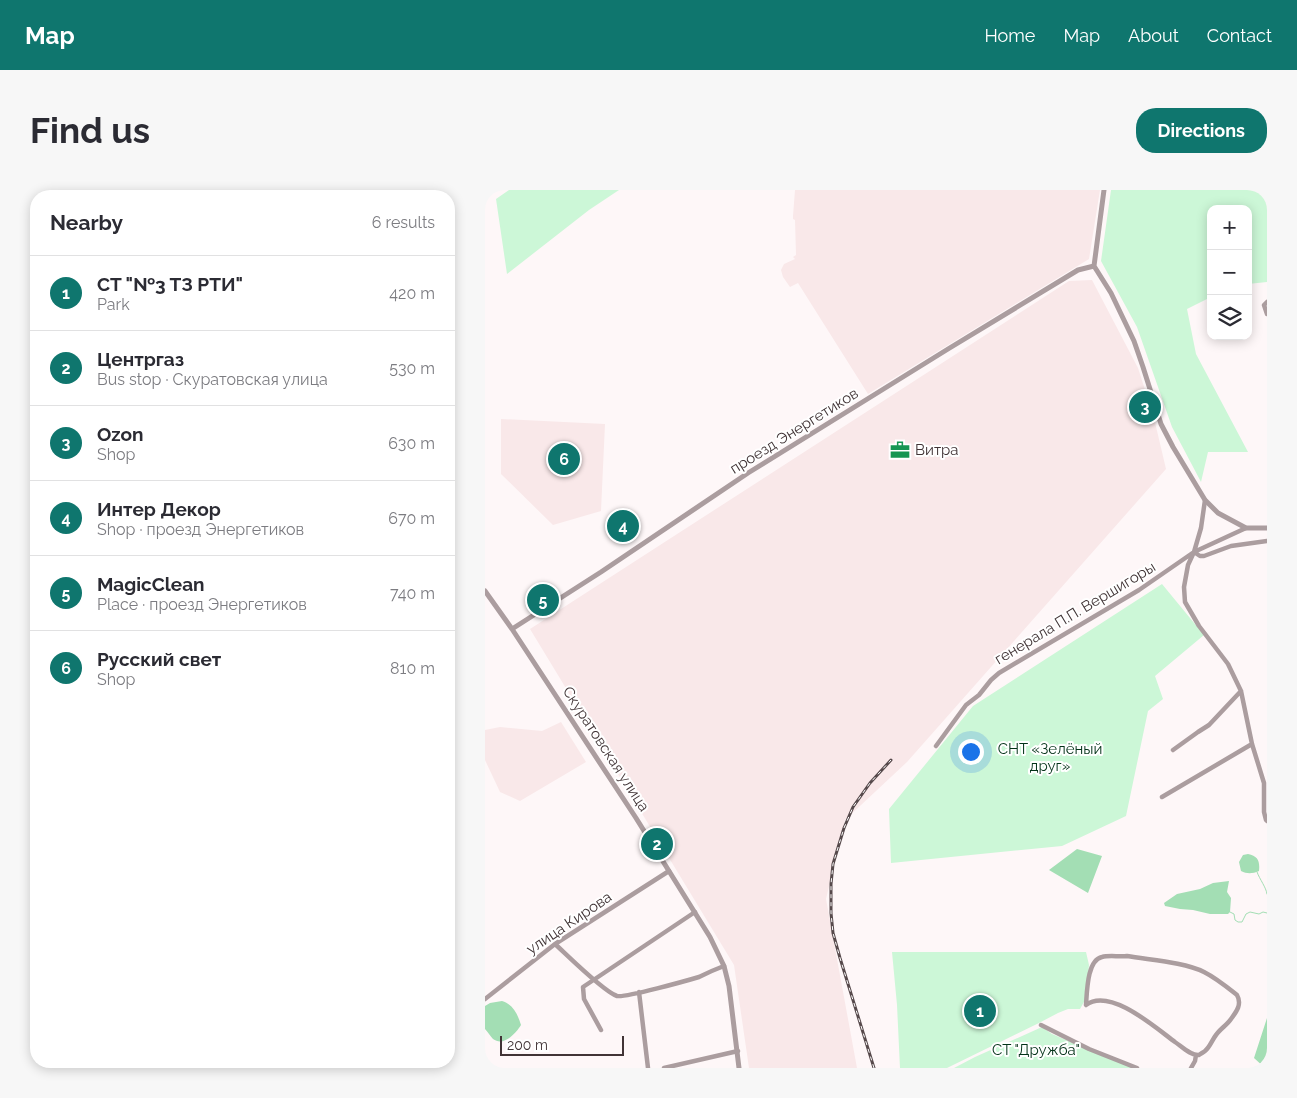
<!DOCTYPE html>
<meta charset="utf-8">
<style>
body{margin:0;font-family:Raleway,sans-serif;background:#f7f7f7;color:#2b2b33}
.controls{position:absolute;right:15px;top:15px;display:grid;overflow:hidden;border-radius:10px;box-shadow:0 2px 12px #0003}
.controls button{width:45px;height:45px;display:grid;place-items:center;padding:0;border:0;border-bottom:1px solid #e1e1e2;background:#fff;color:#2b2b33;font:25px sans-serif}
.scale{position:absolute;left:15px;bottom:12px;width:124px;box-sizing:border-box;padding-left:5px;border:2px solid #413436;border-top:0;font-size:14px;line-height:18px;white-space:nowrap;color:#413436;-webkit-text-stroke:4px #fff;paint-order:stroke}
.you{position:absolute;left:485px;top:561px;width:18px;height:18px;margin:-12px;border:4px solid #fff;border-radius:50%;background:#1a73e8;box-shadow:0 0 0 8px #1a73e833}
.badge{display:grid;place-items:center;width:32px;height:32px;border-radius:50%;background:#0f766e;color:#fff;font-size:16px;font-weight:700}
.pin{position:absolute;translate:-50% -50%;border:2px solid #fff;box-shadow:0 1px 5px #0006}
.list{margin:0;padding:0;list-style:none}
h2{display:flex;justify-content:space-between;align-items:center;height:65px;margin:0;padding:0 20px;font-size:21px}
h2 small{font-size:16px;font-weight:400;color:#7c7c81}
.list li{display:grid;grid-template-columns:32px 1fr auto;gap:15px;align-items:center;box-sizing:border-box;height:75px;padding:0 20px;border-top:1px solid #e1e1e2}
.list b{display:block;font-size:19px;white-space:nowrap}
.list p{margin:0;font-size:16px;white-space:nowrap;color:#7c7c81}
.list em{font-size:16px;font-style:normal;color:#7c7c81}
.icon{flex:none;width:28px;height:28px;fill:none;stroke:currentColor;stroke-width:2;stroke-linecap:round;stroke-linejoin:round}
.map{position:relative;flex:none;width:782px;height:878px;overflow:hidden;border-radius:20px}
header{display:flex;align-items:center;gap:30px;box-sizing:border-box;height:70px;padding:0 25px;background:#0f766e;color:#fff}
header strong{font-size:24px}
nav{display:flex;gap:28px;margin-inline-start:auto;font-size:18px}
.intro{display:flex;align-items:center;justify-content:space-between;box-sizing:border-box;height:120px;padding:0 30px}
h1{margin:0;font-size:35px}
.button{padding:12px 22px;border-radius:20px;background:#0f766e;color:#fff;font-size:18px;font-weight:700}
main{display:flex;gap:30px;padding:0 30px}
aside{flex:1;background:#fff;border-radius:20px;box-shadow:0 2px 12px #0003}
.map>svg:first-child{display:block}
.built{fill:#f9e8e9}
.green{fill:#ccf7d7}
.water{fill:#a3deb4}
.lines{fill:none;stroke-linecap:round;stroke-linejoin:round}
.stream{stroke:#a3deb4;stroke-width:1}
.minor{stroke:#ab9d9f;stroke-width:4.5}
.tertiary{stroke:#ab9d9f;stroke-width:5}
.rail-casing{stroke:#56494b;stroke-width:3}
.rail{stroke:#fff;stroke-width:1;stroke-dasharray:4;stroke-linecap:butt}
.labels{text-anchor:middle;stroke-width:4;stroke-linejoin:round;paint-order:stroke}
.street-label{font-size:15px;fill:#413436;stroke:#fff}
.poi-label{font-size:15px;fill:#413436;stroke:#fff;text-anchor:start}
.park-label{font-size:15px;fill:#033218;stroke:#fff}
</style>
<header>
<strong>Map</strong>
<nav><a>Home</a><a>Map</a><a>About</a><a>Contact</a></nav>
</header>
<div class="intro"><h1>Find us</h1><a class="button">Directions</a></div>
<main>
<aside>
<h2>Nearby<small>6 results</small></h2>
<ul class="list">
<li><span class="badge">1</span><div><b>СТ &quot;№3 ТЗ РТИ&quot;</b><p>Park</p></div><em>420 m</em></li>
<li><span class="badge">2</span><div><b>Центргаз</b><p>Bus stop · Скуратовская улица</p></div><em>530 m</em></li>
<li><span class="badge">3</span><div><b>Ozon</b><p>Shop</p></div><em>630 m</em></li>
<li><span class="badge">4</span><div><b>Интер Декор</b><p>Shop · проезд Энергетиков</p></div><em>670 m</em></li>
<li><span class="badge">5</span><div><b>MagicClean</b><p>Place · проезд Энергетиков</p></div><em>740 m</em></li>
<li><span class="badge">6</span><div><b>Русский свет</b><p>Shop</p></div><em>810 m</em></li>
</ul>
</aside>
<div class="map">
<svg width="782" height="878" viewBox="0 0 782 878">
<rect width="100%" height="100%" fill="#fef7f8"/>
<path class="built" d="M310,0H615L604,69L383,204L313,93L305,97L298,87L296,80L299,74L310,69L308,67L311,65L310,30L308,29V26Z
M607,90L653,178L669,228L681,279L422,572L360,630L341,709L372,878H264L249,775L45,439L584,91Z
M16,229L120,234L116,321L68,335L16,284Z
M76,532L101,572L35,611L15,602L0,570V540L15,537L57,541Z"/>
<path class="green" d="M24,0H134L104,20L22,84L11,9Z
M626,0H782V92L763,94V19H726V107L702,119L711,164L763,262H723L716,292L687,237L652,137L616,71Z
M677,394L719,445L670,486L678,509L663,521L641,626L577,656L406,673L404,619L488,516Z
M407,762H601L604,775L600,810L595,819H583L573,823L554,833L462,878H415L412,815Z
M557,837L567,844L648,878H469L490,867Z"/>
<path class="water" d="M592,659L617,666L603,703L564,680Z
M763,664C773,666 775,671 774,681C767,684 762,684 756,681L754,672L758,665Z
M744,691L742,702L746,708L745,722L743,724H725L708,720L695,719L680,716L679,713L692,704L715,699L728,693Z
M17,811C28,814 33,825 36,835C31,843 19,857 8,849C5,846 3,842 0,839V816L5,813Z
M782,828V876L780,878L769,868Z"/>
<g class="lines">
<path class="stream" d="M772,682C775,690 781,697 782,704
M745,722L749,724L750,730L753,732H757L761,724L765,722L774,724L778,722L782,723"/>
<path class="minor" d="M782,112L779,115L782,124
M720,310L716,338L709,362L703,375L699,397L700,412L714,436L743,474L756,501L767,554L779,593V622L781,630L782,631
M709,362L715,366H719L746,356L782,351
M451,556L481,515L494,505L506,490L514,483L654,400L709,362L761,338
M688,560L713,542L724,535L756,501
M677,607L767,554
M70,754C82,765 119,802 132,806C140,808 204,790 214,787C222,783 231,779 239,776
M642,766C664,770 699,772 719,782C731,788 742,797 752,805C757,814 752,821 746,829C742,835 735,839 731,845C727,850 725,857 720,861C719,862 715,864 714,865C706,866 696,856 690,852C671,838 625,797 601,815C602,802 602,770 617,767C624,765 634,767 642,766Z
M154,802L163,878
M0,809L70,754L184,681
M556,835L604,859L652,878
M116,840L99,809L98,797L210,722
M179,878L253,861
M706,878L710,871L711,865"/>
<path class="tertiary" d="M609,76L626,103L649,151L658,177L676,234L688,257L720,310L733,323L761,338H782
M609,76L619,0
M0,401L27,439L151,628L225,747L239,776L244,796L254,878
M27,439L116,382L263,283L463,159L593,80L609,76"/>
<defs>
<path id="rail" d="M389,878L355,768L348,743L346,723V694L348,674L359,638L368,617L385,593L406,570"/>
</defs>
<use href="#rail" class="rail-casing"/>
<use href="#rail" class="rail"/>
</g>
<defs>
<symbol id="office-bare" viewBox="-9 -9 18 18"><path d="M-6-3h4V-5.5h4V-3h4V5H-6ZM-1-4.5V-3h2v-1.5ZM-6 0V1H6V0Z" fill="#169552" stroke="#fff" stroke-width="2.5" paint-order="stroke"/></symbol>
</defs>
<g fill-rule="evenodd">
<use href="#office-bare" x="401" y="246" width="28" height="28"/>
</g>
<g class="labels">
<g class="street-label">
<text transform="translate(309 241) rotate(-32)" y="5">проезд Энергетиков</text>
<text transform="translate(590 423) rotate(-31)" y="5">генерала П.П. Вершигоры</text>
<text transform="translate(121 559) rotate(57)" y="5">Скуратовская улица</text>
<text transform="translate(84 733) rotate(-34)" y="5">улица Кирова</text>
</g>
<g class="poi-label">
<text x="430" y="265">Витра</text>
</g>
<g class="park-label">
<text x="565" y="564">СНТ «Зелёный<tspan x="565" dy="17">друг»</tspan></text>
<text x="551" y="865">СТ "Дружба"</text>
</g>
</g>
</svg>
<div class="controls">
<button>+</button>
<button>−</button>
<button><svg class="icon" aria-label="layers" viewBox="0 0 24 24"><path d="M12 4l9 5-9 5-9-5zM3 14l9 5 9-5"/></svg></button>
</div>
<div class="scale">200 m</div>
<div class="you"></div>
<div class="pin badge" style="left:495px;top:821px">1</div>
<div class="pin badge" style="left:172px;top:654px">2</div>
<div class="pin badge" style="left:660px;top:217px">3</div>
<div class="pin badge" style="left:138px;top:336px">4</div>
<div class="pin badge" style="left:58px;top:410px">5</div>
<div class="pin badge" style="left:79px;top:269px">6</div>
</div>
</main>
